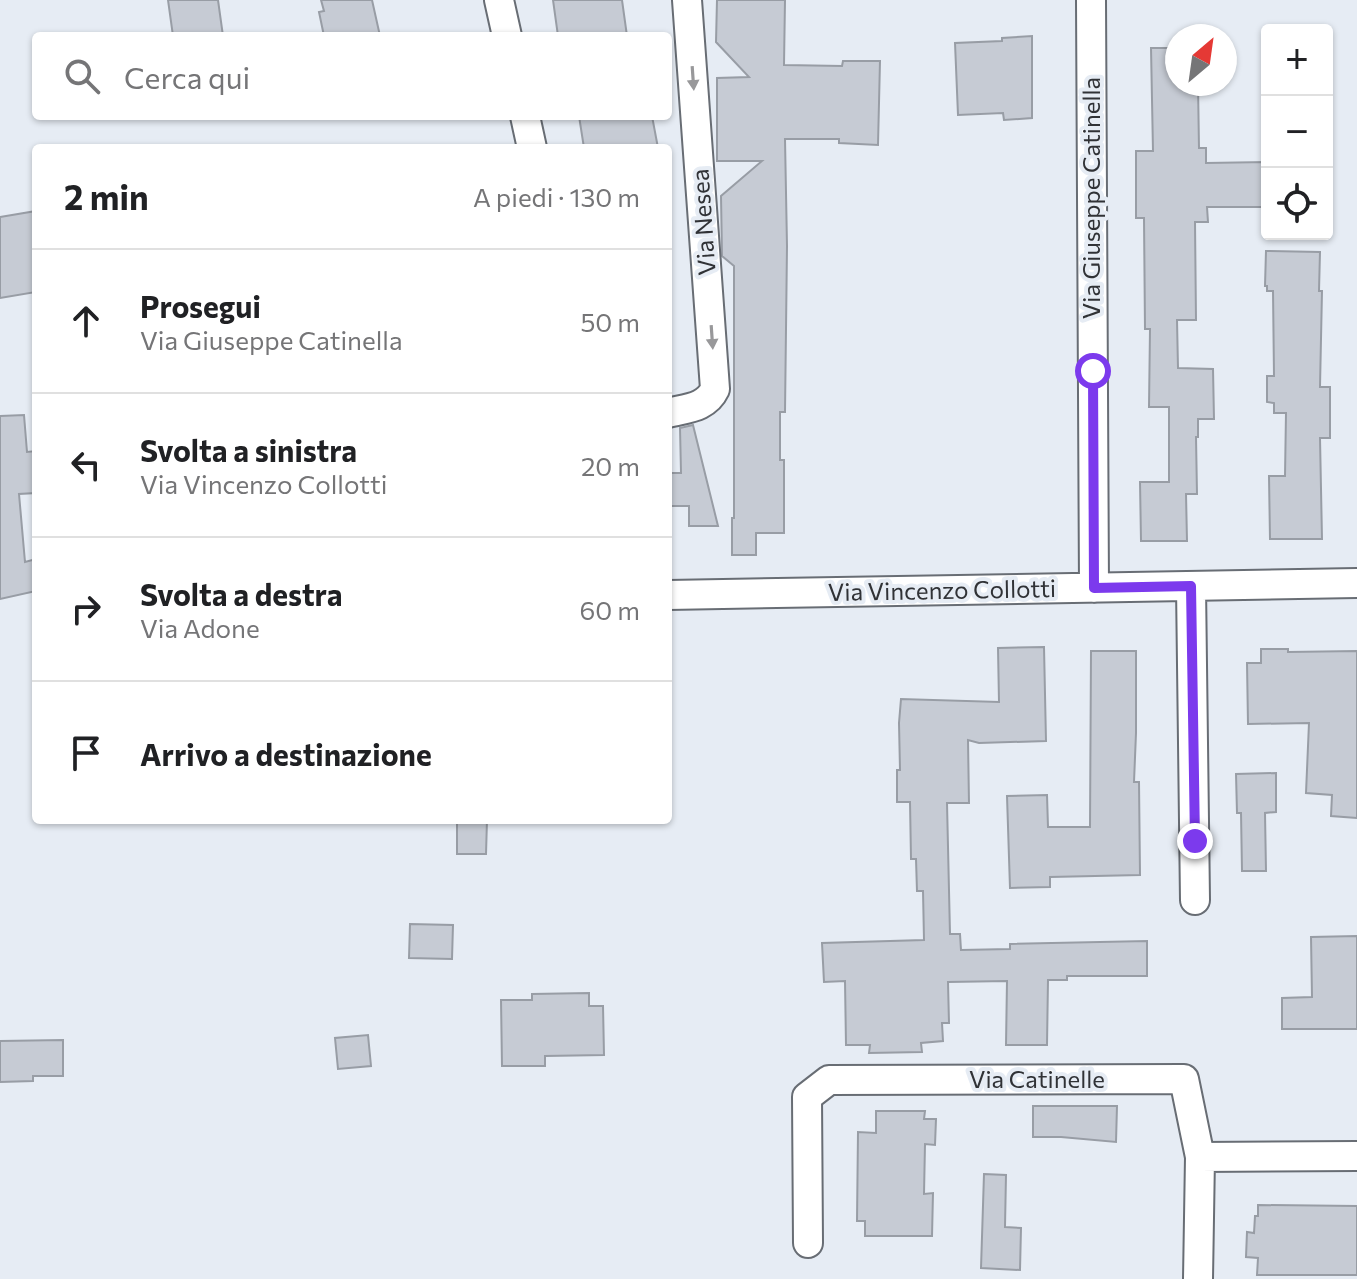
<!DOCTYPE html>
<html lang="it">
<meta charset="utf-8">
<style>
body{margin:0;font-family:Commissioner,sans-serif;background:#f2f2f2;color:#202124}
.controls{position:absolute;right:24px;top:24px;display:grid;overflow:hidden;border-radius:8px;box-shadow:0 2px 6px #0004}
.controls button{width:72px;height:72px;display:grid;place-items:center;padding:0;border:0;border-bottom:2px solid #e0e0e0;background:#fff;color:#202124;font:40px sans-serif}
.compass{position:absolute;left:1165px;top:24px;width:72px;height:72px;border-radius:50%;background:#fff;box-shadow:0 2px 6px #0004;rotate:29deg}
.stop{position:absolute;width:24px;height:24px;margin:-18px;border:6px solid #7c3aed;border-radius:50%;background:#fff}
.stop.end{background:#7c3aed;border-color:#fff;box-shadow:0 2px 8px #0008}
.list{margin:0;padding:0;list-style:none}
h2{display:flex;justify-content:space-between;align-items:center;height:104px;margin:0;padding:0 32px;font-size:34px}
h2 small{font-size:26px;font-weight:400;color:#757577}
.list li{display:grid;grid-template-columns:52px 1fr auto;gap:24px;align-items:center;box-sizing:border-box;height:144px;padding:0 32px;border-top:2px solid #e0e0e0}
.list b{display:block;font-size:30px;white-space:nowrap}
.list p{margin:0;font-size:26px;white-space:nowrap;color:#757577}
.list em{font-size:26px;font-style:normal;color:#757577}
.icon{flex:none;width:44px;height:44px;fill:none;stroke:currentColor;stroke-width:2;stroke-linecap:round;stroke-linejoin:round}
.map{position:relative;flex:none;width:1357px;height:1279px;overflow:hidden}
.search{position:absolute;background:#fff;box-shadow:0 2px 6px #0004;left:32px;top:32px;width:640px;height:88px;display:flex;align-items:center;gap:20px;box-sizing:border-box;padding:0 28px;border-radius:8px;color:#757577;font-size:30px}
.panel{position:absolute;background:#fff;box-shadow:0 2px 6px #0004;left:32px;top:144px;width:640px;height:680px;border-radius:8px}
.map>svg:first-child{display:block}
.building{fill:#c6cbd4;stroke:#989da5;stroke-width:2}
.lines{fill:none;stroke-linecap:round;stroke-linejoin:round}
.minor-casing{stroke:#686d74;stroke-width:32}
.minor{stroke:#fff;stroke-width:28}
.oneway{fill:#98989a}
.route{stroke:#7c3aed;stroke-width:10}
.labels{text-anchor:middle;stroke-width:8;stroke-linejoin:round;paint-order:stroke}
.street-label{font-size:24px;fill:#303236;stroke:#e6ecf4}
</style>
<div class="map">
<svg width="1357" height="1279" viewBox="0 0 1357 1279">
<rect width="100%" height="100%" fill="#e6ecf4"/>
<path class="building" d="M168,0H218L223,36H173Z
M321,0H372L380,36H324L319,12L324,11Z
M553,0H622L627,36H558Z
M717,0H785L784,65L842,66L843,61H880L878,145L839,143V139H785L787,246L785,412H780V460H784V533H756V555H732V518H734V266L722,256L721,196L762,161H717V78L749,77L716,42Z
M1032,36V118L1004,120L1003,113L958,115L955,43L1002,41V38Z
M1151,48H1177V84H1198L1199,148H1206V163L1267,162V207H1207L1208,222H1195L1196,320H1177L1178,368L1213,369L1214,419H1198V437H1196L1197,494H1186L1187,541H1141L1140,482H1169V407H1149L1150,329H1145L1144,218H1136V151H1153Z
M579,116H652L658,148H584Z
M36,211V292L0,298V217Z
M1266,251L1320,252L1319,291H1322L1320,387H1330V438H1320L1322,539H1270L1269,476H1285L1286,413H1274V403L1267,402V376H1274L1273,291H1267V286H1265Z
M24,415L27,452L36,451V493L19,494L25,562L36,559V591L0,599V416Z
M693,425L718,526H689V506H671V473H681L680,428Z
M1044,647L1046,741L979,743L968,740L969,803H947L950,934H960L961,950L1010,949V944L1147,941V976H1067V980H1048L1047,1045H1006L1007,981L948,982L949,1023H942L943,1041L921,1043L922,1052L869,1053L870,1045H846L845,981L824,982L822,943L924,940L923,891H917L916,859H911L910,802H897V770H900L899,723L901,699L999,702L998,648Z
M1261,649H1288V652L1357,651V818L1331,816L1332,795L1306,793L1309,723L1248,724L1247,663H1261Z
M1091,651H1136V733L1134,782H1139L1140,875L1050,877V887L1010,888L1007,796L1047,795L1048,827H1090Z
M1276,773V812L1265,813L1266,871H1242L1241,813H1237L1236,774Z
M457,820H487L486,854H457Z
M410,924L453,925L452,959L409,958Z
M1357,936V1029H1282V998L1312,997L1311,937Z
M589,993V1006H603L604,1055L545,1056V1066H502L501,1000H532V994Z
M368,1035L371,1066L338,1069L335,1038Z
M63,1040V1076H33V1081L0,1082V1041Z
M1033,1106H1117L1116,1142L1061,1137H1033Z
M876,1111H925L924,1119H936L935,1145L925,1144L924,1194L933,1193L932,1236H865V1221H857L858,1132L876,1133Z
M984,1174L1006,1175L1005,1227L1021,1228L1020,1270L981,1268Z
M1258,1205L1357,1206V1275H1257L1258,1258L1246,1257L1247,1232L1254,1233L1255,1216H1258Z"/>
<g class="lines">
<defs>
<path id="minor" d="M499,0L507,36
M1091,0L1094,588
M525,116L532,148
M668,413C687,408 706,408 715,389L687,0
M1191,586L1195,900
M668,595L1357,583
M808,1243L807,1097L829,1080L1184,1079L1200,1157L1357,1156
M1198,1279L1200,1157"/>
</defs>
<use href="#minor" class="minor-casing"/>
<use href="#minor" class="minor"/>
</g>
<defs><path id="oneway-solid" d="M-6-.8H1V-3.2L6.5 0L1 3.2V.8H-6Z" transform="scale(2)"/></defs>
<g class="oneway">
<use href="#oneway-solid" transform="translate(693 78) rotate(86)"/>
<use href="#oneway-solid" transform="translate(712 337) rotate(86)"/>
</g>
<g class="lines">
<path class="route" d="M1093,371L1094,588L1191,586L1195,841"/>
</g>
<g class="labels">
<g class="street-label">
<text transform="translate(1092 198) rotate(-90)" y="8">Via Giuseppe Catinella</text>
<text transform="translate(704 222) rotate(-94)" y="8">Via Nesea</text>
<text transform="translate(942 591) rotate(-1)" y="8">Via Vincenzo Collotti</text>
<text x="1037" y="1088">Via Catinelle</text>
</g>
</g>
</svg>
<div class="controls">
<button>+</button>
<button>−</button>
<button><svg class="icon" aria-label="locate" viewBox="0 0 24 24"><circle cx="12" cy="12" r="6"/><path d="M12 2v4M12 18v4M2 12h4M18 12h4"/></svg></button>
</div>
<svg class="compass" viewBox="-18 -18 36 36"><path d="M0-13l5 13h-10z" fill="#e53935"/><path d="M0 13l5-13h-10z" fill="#757577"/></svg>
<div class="stop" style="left:1093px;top:371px"></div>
<div class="stop end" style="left:1195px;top:841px"></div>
<div class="search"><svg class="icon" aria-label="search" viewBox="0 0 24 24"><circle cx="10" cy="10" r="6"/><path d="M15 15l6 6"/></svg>Cerca qui</div>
<section class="panel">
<h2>2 min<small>A piedi · 130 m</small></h2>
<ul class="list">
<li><svg class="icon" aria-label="ahead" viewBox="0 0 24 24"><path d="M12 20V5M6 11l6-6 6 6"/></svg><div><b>Prosegui</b><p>Via Giuseppe Catinella</p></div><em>50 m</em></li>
<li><svg class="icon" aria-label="left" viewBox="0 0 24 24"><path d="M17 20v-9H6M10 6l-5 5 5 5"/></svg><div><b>Svolta a sinistra</b><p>Via Vincenzo Collotti</p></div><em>20 m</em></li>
<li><svg class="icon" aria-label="right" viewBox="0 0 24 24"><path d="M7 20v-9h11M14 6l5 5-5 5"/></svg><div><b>Svolta a destra</b><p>Via Adone</p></div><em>60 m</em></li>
<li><svg class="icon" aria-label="arrive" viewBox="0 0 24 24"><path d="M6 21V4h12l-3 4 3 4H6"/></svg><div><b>Arrivo a destinazione</b></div></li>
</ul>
</section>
</div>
